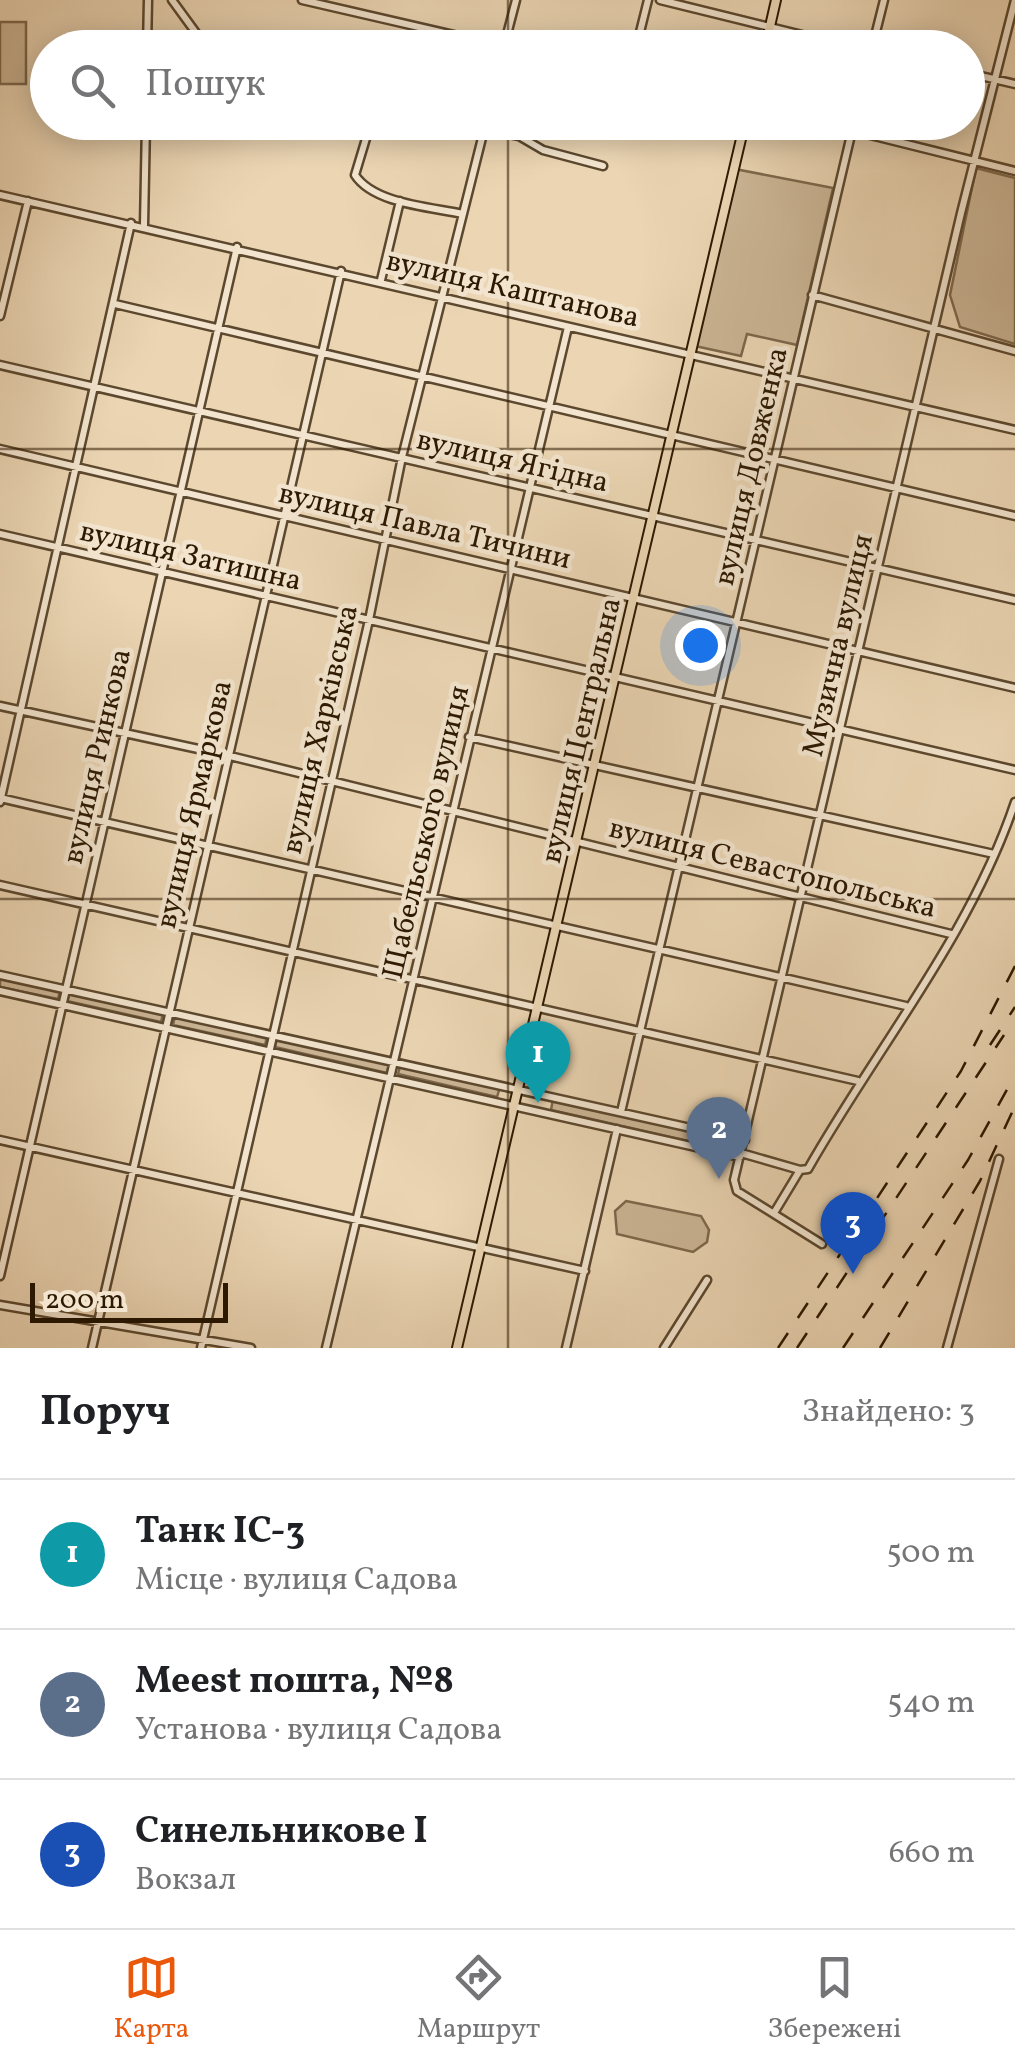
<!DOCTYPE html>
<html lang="uk">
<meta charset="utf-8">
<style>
body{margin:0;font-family:Vollkorn,serif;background:#f2f2f2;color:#202124}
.scale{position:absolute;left:30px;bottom:25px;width:198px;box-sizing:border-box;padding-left:10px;border:5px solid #2d1901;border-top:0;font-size:28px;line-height:35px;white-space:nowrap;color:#2d1901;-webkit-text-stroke:8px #f2e4ce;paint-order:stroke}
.you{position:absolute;left:700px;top:645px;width:35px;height:35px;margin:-25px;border:8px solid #fff;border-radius:50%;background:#1a73e8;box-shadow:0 0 0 15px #1a73e833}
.badge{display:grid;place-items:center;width:65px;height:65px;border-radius:50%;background:#ea580c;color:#fff;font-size:32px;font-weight:700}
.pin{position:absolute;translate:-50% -82px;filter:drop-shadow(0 2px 5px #0008)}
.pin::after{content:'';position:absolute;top:52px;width:35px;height:30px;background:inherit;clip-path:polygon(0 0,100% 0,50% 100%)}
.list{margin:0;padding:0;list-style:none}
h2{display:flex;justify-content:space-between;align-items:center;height:130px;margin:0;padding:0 40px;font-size:42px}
h2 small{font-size:32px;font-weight:400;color:#757577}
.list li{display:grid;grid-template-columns:65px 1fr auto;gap:30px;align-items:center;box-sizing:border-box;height:150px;padding:0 40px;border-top:2px solid #e0e0e0}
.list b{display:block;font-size:38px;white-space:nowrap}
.list p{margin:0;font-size:32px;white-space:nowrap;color:#757577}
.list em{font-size:32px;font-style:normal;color:#757577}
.icon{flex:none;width:55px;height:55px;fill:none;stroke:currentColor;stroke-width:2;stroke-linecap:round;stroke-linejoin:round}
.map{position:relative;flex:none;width:1015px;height:1348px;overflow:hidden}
.search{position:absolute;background:#fff;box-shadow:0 5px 25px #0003;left:30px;right:30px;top:30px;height:110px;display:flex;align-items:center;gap:25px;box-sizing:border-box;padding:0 35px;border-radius:55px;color:#757577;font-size:38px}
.sheet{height:580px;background:#fff}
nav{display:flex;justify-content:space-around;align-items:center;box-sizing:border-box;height:140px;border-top:2px solid #e0e0e0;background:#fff;font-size:28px;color:#757577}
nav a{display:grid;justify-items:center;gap:5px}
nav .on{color:#ea580c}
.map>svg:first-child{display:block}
.green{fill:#cbb595;stroke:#7c674b;stroke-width:2.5}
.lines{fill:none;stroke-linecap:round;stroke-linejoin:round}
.minor-casing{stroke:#5c482e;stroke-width:11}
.major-casing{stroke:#2d1901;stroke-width:12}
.minor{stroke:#f2e4ce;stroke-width:6}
.major{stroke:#ebd5b3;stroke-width:8}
.rail{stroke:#2d1901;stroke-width:2.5;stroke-dasharray:18 18;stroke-linecap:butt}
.grid{fill:none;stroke:#2d1901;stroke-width:2.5;stroke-opacity:0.55}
.labels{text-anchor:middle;stroke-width:9;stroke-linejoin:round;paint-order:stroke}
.street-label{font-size:30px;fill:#2d1901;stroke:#f2e4ce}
</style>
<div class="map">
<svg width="1015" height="1348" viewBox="0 0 1015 1348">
<rect width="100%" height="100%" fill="#ebd5b3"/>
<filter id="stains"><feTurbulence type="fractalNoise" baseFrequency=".002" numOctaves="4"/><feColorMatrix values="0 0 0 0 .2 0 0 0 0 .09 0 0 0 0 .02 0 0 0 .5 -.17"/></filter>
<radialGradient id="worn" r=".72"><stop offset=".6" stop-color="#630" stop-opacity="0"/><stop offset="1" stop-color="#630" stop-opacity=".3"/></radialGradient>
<path class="green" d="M0,22H26V84H0Z
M976,168L1015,178V344L960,327L950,295Z
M735,169L833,188L797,345L747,334L741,356L695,346Z
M0,978L60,991L58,999L0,987Z
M69,993L163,1014L161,1022L67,1001Z
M175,1016L267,1037L265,1045L173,1025Z
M277,1038L389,1064L387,1073L275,1047Z
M400,1066L500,1087L497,1097L398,1074Z
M553,1099L717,1137L715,1147L551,1110Z
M626,1201L701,1216L709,1230L707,1242L693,1252L617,1234L615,1211Z"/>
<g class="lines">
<defs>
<path id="minor" d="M172,0L207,48
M302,0L510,48
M660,0L855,48
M504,46L516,0
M147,48L148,0
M636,48L648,0
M872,48L884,0
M968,73L1015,84
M371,122L355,175C374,204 431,207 463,214
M442,122L519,136L543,150L603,166
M818,122L1015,171
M0,195L1015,430
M144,225L146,122
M381,280L400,201
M812,295L1015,351
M115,304L1015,516
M0,316L28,201
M0,365L1015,600
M0,449L1015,688
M0,534L1015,770
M0,706L226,755L951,934
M469,737L994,854
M0,798L906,1006
M0,802L131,223
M0,885L858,1081
M0,975L745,1140
M0,991L740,1157
M621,1112L854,122
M0,1140L585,1271
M741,1153L800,1170
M774,1213L800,1170L808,1169C876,1049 971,934 1015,802
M822,1244L737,1191L734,1180L961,213L1015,0
M0,1276L237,247
M0,1305L251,1348
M92,1348L341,271
M201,1348L369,620L402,457L486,122
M326,1348L568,327
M566,1348L617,1129
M664,1348L707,1280
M947,1348L999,1159"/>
<path id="major" d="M765,48L776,0
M457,1348L745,122"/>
</defs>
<use href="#minor" class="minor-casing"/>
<use href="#major" class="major-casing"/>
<use href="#minor" class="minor"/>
<use href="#major" class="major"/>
<path class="rail" d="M990,1045L1015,1007
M778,1348L961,1071L1015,966
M797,1348L1004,1035
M843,1348L968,1160L1015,1075
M880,1348L980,1181L1015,1106"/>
</g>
<path class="grid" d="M508,0V48M508,122V1348M0,449H1015M0,899H1015"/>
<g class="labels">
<g class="street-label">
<text transform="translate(513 288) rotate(13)" y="10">вулиця Каштанова</text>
<text transform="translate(513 460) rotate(13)" y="10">вулиця Ягідна</text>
<text transform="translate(750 466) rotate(-77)" y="10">вулиця Довженка</text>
<text transform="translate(425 525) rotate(13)" y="10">вулиця Павла Тичини</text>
<text transform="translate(191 555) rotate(13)" y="10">вулиця Затишна</text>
<text transform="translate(837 645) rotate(-77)" y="10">Музична вулиця</text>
<text transform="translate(319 729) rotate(-77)" y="10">вулиця Харківська</text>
<text transform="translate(580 730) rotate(-77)" y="10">вулиця Центральна</text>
<text transform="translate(96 756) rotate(-77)" y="10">вулиця Ринкова</text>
<text transform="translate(193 804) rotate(-77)" y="10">вулиця Ярмаркова</text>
<text transform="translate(425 832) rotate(-77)" y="10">Щабельського вулиця</text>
<text transform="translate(773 867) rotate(14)" y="10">вулиця Севастопольська</text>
</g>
</g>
<rect width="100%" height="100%" filter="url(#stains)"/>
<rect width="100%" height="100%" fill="url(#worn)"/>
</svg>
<div class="scale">200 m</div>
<div class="you"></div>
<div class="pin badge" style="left:538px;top:1103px;background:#0f9aa8">1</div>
<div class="pin badge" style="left:719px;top:1179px;background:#5c6f8a">2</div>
<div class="pin badge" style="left:853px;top:1274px;background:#1a4fb4">3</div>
<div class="search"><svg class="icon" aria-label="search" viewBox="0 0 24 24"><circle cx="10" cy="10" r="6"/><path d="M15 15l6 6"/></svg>Пошук</div>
</div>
<section class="sheet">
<h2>Поруч<small>Знайдено: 3</small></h2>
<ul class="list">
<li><span class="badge" style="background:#0f9aa8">1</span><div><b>Танк ІС-3</b><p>Місце · вулиця Садова</p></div><em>500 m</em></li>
<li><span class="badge" style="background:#5c6f8a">2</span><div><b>Meest пошта, №8</b><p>Установа · вулиця Садова</p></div><em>540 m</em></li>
<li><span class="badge" style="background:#1a4fb4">3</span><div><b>Синельникове І</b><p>Вокзал</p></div><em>660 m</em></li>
</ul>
</section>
<nav>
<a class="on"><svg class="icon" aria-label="map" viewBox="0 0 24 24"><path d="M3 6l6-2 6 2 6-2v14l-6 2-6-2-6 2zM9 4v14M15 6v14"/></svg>Карта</a>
<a><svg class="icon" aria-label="directions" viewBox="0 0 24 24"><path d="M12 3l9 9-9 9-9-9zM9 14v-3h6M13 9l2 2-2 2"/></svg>Маршрут</a>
<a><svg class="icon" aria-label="saved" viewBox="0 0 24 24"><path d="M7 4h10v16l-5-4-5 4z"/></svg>Збережені</a>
</nav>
